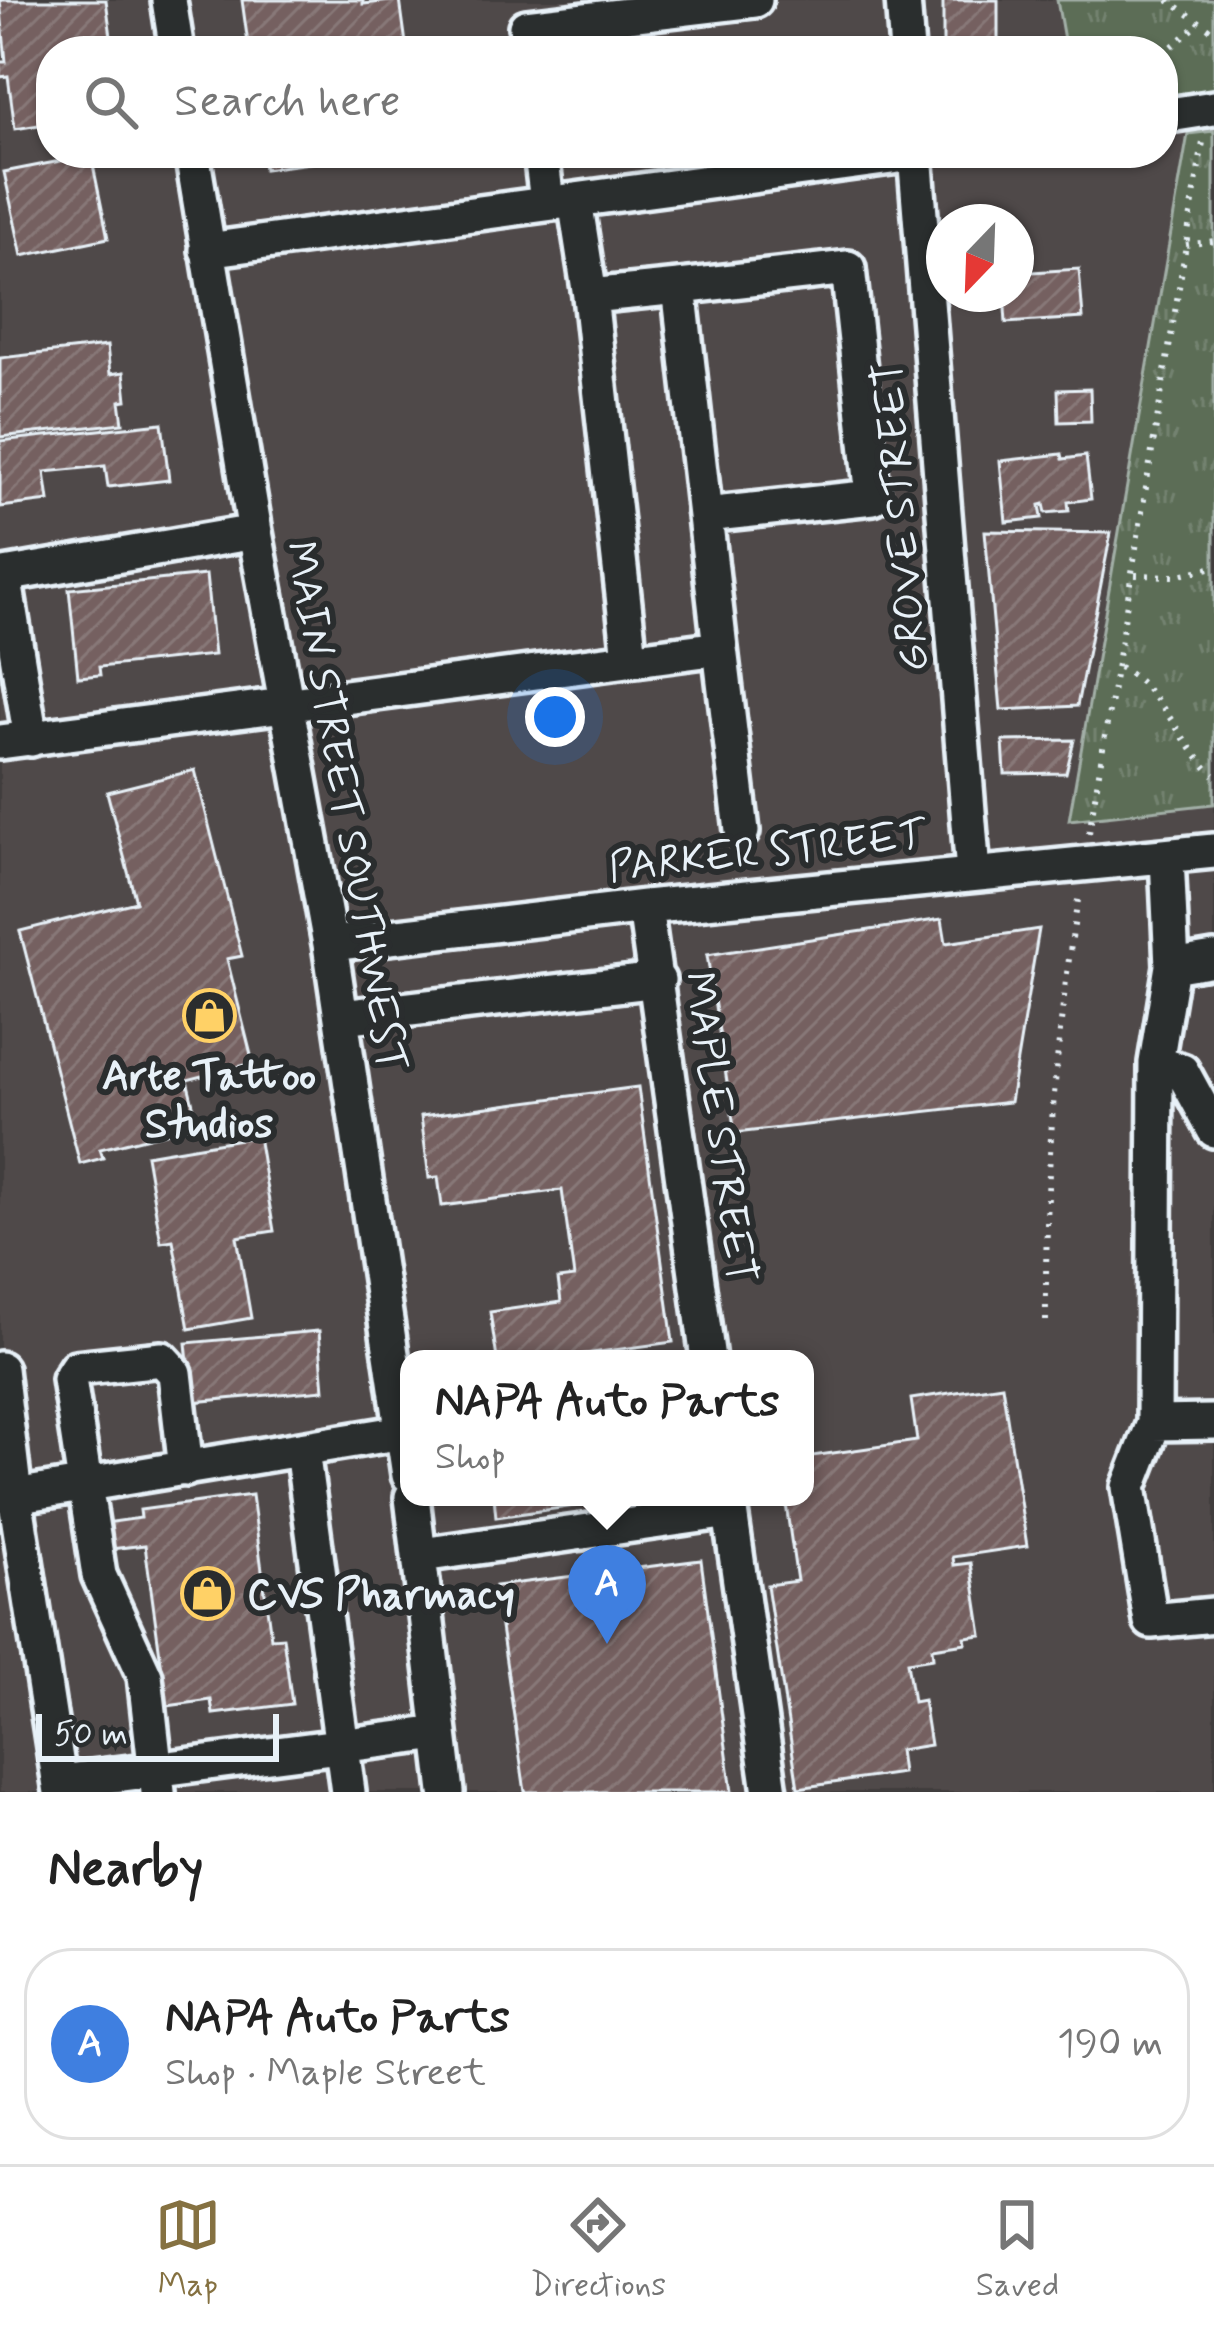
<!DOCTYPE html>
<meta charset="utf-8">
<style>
body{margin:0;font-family:Mynerve,sans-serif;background:#f2f2f2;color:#222}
.compass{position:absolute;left:926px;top:204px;width:108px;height:108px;border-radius:50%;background:#fff;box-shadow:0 3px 9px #0004;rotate:203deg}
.scale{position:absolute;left:36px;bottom:30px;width:243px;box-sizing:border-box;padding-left:12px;border:6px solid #e8f1f8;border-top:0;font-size:33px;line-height:42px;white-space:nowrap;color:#e8f1f8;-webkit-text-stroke:9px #2a2d2e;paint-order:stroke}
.you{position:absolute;left:555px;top:717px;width:42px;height:42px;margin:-30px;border:9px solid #fff;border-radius:50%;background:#1a73e8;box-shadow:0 0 0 18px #1a73e833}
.badge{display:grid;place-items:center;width:78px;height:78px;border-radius:50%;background:#857141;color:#fff;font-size:39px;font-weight:700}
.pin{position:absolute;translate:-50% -99px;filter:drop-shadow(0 3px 6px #0008)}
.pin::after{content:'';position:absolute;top:63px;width:42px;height:36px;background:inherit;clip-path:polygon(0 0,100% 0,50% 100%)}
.popup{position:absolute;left:400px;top:1350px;width:414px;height:156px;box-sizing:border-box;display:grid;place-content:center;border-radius:24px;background:#fff;filter:drop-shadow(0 3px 9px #0005);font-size:39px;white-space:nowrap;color:#767676}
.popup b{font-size:45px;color:#222}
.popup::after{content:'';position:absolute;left:50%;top:100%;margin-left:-24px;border:24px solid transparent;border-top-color:#fff}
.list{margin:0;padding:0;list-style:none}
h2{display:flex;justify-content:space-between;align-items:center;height:156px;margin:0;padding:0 48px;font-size:51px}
h2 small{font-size:39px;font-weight:400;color:#767676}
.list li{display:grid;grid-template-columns:78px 1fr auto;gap:36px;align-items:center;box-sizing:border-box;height:192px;margin:0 24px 24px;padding:0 24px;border:3px solid #e0e0e0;border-radius:48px}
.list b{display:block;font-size:45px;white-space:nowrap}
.list p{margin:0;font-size:39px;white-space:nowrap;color:#767676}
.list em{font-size:39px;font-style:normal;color:#767676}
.icon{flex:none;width:66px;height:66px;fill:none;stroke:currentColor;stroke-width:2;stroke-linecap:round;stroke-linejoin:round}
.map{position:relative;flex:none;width:1214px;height:1792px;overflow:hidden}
.search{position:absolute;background:#fff;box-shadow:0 3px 9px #0004;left:36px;right:36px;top:36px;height:132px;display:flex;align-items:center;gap:30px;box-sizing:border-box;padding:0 42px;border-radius:48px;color:#767676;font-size:45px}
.sheet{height:372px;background:#fff}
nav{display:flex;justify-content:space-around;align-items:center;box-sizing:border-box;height:168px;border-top:3px solid #e0e0e0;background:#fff;font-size:33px;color:#767676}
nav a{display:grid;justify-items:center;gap:6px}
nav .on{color:#857141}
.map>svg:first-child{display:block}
.built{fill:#504848;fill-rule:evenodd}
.park{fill:url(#park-tufts);stroke:#a2afa7;stroke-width:3}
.building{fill:url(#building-hatch);stroke:#e8f1f8;stroke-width:3}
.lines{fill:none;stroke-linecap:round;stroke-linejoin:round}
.minor-casing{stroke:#e8f1f8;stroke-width:42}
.path{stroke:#e8f1f8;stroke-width:6;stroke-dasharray:3 9;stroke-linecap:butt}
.minor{stroke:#2a2d2e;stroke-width:33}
.labels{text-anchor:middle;stroke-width:12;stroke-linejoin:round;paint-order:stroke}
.street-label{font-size:42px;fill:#e8f1f8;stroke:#2a2d2e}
.poi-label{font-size:42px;font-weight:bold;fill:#e8f1f8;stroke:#2a2d2e}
</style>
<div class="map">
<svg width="1214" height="1792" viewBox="0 0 1214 1792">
<defs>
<pattern id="park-tufts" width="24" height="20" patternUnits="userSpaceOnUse" patternTransform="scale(3)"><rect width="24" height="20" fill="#5c6d56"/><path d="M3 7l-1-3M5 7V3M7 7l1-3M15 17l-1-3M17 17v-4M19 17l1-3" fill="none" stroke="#73826f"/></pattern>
<pattern id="building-hatch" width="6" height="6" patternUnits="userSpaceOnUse" patternTransform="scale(3)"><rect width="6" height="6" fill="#746160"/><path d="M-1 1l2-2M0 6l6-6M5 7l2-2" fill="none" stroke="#887878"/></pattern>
</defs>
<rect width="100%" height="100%" fill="#403d3d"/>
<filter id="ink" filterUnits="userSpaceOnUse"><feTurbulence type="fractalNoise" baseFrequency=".00833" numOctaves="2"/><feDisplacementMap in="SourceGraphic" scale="24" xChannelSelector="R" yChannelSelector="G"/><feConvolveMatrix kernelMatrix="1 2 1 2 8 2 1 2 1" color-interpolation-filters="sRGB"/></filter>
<g filter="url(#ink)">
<path class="built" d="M0,0H1214V1792H0ZM51,51H1163V153H51ZM944,222H1016V294H944ZM409,1359H805V1497H409Z"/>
<path class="park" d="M1057,0H1214V89L1163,96V51H1066Z
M1214,131V804L1069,820L1188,134Z"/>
<path class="building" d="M0,0H106L113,51H51V123L15,129L8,76L0,77V62H6Z
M242,0H363V4L400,0L407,51H249Z
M943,0H998V51H943Z
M262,153H387L264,169Z
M91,155L108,238L22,256L4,172Z
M1079,269L1083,318L1006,323L1004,294H1016V273Z
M107,346L110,374L124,372L127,400L120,401L123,423L0,437V358Z
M1090,389L1091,421L1059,422L1058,390Z
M162,423L169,480L108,487L105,466L45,472L49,501L0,507V441Z
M1062,454L1063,459L1086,456L1091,499L1068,502L1069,511L1046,513L1044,504L1040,505L1042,518L1006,522L1000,461Z
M985,531L1111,533L1077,706L1001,710Z
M206,575L214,655L99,667L100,675L78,677L69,589Z
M1074,740L1066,773L1005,774L1003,741Z
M195,770L242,956L227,959L253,1063L187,1080L198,1125L100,1149L103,1158L80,1164L20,931L136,902L107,792Z
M942,919L946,943L1039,929L1010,1102L735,1133L707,955Z
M638,1087L673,1342L548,1359H497L490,1312L561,1302L558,1279L574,1277L562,1190L442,1206L438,1177L429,1178L421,1116Z
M258,1136L274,1231L237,1237L251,1318L189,1329L173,1240L161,1242L146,1155Z
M319,1331L324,1390L192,1402L186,1343Z
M1002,1385L1027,1546L953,1557L954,1565L971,1563L982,1635L965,1637L966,1643L932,1648L933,1658L907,1662L913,1702L923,1700L930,1745L899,1750L902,1773L798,1788L767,1585L797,1581L785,1497H805V1457L917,1441L911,1399Z
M252,1495L271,1638L283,1637L292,1704L213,1714L211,1700L167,1706L145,1545L102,1550L98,1524L141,1518L140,1510Z
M494,1497H639L496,1517Z
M701,1560L732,1792H525L495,1586Z"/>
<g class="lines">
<defs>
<path id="minor" d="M169,0L177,51
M903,0L907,51
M526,27L755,0
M1163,116L1214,108
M192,153L255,532L330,944L409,1475
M541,153L547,202
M915,153L973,873
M575,200L590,296
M207,250L921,153
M705,515L873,497L848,268L679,287L720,648
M630,658L590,296L679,287
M31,739L4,575L255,532
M0,742L720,648L742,831
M1167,857L1172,966L1156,1063L1154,1423L1129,1487L1151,1621L1214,1615
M645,907L708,1359
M330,944L645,907L1214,851
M1172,966L1214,959
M342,1017L658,980
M1156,1063L1182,1071L1214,1130
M0,1369L15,1496L61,1792
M1154,1423L1214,1422
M302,1450L348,1792
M15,1496L409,1431
M412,1497L447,1792
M728,1497L770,1792
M421,1555L730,1511
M60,1782L440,1733
M158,1792L145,1676L99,1575L69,1379L76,1368L162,1359L175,1373L186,1469"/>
</defs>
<use href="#minor" class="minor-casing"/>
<path class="path" d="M1168,0L1214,32
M1163,54L1199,24
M1186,245L1214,241
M1135,575L1175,576L1214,567
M1119,667C1163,690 1178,742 1214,775
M1089,833L1203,142
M1046,1321C1045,1176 1055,1036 1079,894"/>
<use href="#minor" class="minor"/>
</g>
</g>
<defs>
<symbol id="shop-ring" viewBox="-11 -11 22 22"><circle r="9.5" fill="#2a2d2e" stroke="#ffd166" stroke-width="1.5"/><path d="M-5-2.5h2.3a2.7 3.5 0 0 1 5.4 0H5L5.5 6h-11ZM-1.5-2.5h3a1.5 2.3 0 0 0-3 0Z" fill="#ffd166"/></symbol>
</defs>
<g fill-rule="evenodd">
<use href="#shop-ring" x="180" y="986" width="59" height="59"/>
<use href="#shop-ring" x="178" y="1564" width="59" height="59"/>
</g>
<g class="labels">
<g class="street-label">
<text transform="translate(899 517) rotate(-95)" y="15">GROVE STREET</text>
<text transform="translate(348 806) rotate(80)" y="15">MAIN STREET SOUTHWEST</text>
<text transform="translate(767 849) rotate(-6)" y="15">PARKER STREET</text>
<text transform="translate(722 1127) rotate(82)" y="15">MAPLE STREET</text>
</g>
<g class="poi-label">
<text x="209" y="1089">Arte Tattoo<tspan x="209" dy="48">Studios</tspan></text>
<text x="247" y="1608" text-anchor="start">CVS Pharmacy</text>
</g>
</g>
</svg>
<svg class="compass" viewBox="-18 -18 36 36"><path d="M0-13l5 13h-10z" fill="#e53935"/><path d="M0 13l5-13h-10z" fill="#767676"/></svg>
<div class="scale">50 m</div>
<div class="you"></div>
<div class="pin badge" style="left:607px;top:1644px;background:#3f7fe0">A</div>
<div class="popup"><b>NAPA Auto Parts</b>Shop</div>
<div class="search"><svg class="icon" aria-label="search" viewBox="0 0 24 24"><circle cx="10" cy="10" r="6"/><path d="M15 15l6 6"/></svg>Search here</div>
</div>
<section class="sheet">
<h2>Nearby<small></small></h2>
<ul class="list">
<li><span class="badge" style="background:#3f7fe0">A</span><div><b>NAPA Auto Parts</b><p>Shop · Maple Street</p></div><em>190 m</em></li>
</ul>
</section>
<nav>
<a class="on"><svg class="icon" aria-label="map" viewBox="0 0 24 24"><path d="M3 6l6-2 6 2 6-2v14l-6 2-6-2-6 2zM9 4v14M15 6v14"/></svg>Map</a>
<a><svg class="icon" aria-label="directions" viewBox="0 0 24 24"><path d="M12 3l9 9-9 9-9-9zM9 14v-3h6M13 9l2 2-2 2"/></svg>Directions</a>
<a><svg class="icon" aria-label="saved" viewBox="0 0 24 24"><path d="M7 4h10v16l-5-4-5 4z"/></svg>Saved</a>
</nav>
